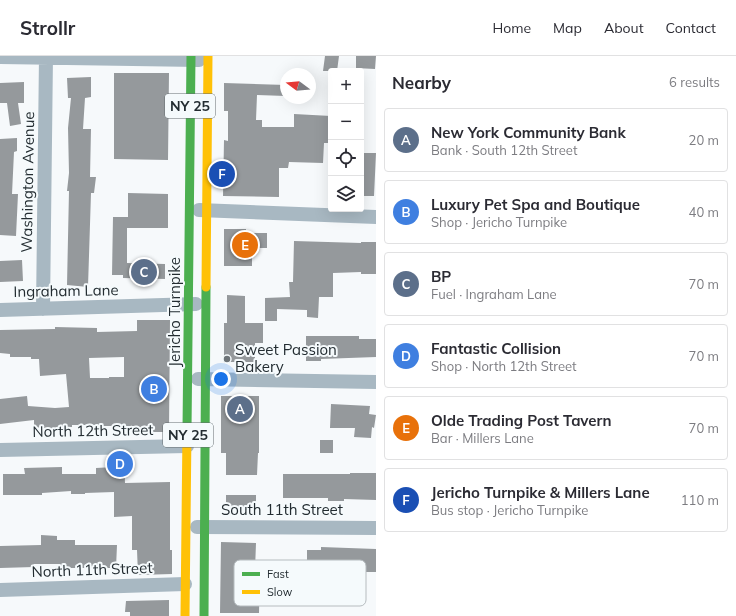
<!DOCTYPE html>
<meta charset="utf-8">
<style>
body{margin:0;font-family:Mulish,sans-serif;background:#f2f2f3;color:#2b2b33}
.controls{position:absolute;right:12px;top:12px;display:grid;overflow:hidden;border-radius:4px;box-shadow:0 4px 16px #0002}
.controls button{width:36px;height:36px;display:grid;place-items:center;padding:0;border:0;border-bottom:1px solid #e1e1e2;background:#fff;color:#2b2b33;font:20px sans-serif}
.compass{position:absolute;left:280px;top:12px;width:36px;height:36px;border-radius:50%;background:#fff;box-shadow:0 4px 16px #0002;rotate:286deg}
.you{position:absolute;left:221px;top:323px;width:14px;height:14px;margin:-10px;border:3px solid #fff;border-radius:50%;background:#1a73e8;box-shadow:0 0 0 6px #1a73e833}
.badge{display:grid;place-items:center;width:26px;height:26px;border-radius:50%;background:#6d7478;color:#fff;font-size:13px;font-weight:700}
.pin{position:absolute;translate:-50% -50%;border:2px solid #fff;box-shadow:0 1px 4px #0006}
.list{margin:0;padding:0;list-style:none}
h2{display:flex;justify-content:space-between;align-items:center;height:52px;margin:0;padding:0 16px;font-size:17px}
h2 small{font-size:13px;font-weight:400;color:#7c7c81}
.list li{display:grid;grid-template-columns:26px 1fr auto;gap:12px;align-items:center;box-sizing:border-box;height:64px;margin:0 8px 8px;padding:0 8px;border:1px solid #e1e1e2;border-radius:4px}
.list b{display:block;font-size:15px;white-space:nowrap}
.list p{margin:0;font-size:13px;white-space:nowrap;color:#7c7c81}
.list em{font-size:13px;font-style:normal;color:#7c7c81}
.icon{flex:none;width:22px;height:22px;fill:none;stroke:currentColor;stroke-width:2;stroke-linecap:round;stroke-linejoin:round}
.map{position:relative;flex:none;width:376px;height:560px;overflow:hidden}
header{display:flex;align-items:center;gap:24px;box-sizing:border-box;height:56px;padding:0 20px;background:#fff;border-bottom:1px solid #e1e1e2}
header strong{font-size:19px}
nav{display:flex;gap:22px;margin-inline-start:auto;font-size:14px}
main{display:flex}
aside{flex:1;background:#fff}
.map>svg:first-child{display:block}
.building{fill:#95999c;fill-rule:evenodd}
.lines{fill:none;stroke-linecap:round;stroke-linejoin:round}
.street{stroke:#a8b8c2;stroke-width:14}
.fast{stroke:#4caf50;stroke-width:9}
.slow{stroke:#ffc107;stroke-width:9}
.poi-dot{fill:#6d7478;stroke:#f5fafc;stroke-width:1.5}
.labels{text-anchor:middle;stroke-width:4;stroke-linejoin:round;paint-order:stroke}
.shield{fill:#f5fafc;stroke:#626a6e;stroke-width:1}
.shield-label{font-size:14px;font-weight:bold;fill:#232c31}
.street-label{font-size:15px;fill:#232c31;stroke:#f5fafc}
.poi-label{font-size:15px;fill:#232c31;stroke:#f5fafc;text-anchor:start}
.key{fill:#f5fafc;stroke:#b6bcbf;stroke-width:1}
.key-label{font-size:11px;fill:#232c31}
</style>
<header>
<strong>Strollr</strong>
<nav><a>Home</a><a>Map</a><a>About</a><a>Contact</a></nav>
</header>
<main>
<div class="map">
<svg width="376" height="560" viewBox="0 0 376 560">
<rect width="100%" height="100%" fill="#f6f9fb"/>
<path class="building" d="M325,0H339L337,15H323Z
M356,0H376L375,13L356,12Z
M114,17H169L168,104L114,103Z
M91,21V41L85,42L83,73H91L90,121H96L94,137H91L88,231L67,229L69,135H67L69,117L68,72L71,42H68L67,22Z
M24,26V47H18L21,68L10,70L7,47H0V27Z
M224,27L286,29V40L257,39L256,64H262V71H294V58L331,60V87H324L323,107L289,106L288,112H279V141L223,140L224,84L228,85V55H224Z
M17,82V95L14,96L12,138H18L16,180L0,179V83Z
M361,97H376L374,140H361Z
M128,137L168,138V172H127V207L165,208V223L123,222V219H112L113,161H128Z
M224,173H246V177H267V192H252V210H224Z
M294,185L361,187V186H376V218H361V216L333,217V241H319L318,262L307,261V254L277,253V265H265V242L290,241L289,226H293Z
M22,204L23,225L0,226V205Z
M227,239L245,240V267H263V287H255V306H224V267H227Z
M137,264H170L169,374L166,376H134V370H102V369H72V371L52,373L34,371V364L0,368V343L27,340L28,350L55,352L69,351L66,318L40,320L39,303H31V301H10V298L0,297V274L55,273V271L97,272V276L137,275ZM124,301V321H109V322H90L89,302Z
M306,280H359V283H376V301L321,303V305H306Z
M221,340H259V397H258L257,419H226V397H221Z
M331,348L370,350L369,358L376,359L374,372L372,371L371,382L354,381L355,372H330Z
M320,384H333V397H320Z
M114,405H124L125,427L170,426V494H172V518L138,519L137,494H132V460L114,461V436L85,437V438H71V435L42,437V439H3V418H25L24,412L62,411V418H96V412L114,411Z
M350,417H376V444L344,443V445H328V442H283V418H350Z
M226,439H256V454H246V451H226Z
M41,479L57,480V484H75V489H117L116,512H60V508H34V511L0,512V490L41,489Z
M221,486L256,487L255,514H260L259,557H220Z
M321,491L376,493V516H360V527L349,526V518H315L314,524H297V505H307V494H321Z
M169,544V560H130V556H125L126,545Z"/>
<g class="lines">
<path class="street" d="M0,1L199,4
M199,154L376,161
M43,253L46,0
M0,254L196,248
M198,323L376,326
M0,394L187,390
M197,471L376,472
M0,534L185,528"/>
<path class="fast" d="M187,374L191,0
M204,560L206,231"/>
<path class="slow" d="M206,231L208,0
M185,560L187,374"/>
</g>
<circle class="poi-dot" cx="227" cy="303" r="4"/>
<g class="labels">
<g class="shield">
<rect x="165" y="38" width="50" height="24" rx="3"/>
<rect x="163" y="367" width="50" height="24" rx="3"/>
</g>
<g class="shield-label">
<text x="190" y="55">NY 25</text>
<text x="188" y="384">NY 25</text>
</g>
<g class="street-label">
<text transform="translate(28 126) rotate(-89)" y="5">Washington Avenue</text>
<text transform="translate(66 235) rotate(-1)" y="5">Ingraham Lane</text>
<text transform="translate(175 256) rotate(-90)" y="5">Jericho Turnpike</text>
<text transform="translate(93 375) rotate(-1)" y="5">North 12th Street</text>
<text x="282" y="459">South 11th Street</text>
<text transform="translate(92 514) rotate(-2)" y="5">North 11th Street</text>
</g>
<g class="poi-label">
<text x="235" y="299">Sweet Passion<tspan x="235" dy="17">Bakery</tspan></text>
</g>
</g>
<rect x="234" y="504" width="132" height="46" rx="6" class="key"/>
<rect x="242" y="516" width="18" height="4" fill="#4caf50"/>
<rect x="242" y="534" width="18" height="4" fill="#ffc107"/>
<g class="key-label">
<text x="267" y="522">Fast</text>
<text x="267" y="540">Slow</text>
</g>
</svg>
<div class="controls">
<button>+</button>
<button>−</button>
<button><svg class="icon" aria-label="locate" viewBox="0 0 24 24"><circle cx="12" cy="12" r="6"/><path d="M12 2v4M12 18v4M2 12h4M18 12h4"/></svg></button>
<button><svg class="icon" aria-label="layers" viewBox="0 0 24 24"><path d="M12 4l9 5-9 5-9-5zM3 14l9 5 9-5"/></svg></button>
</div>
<svg class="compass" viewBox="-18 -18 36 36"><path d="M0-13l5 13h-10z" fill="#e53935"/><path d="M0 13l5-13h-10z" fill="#7c7c81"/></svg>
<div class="you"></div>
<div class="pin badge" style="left:240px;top:353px;background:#5c6f8a">A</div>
<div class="pin badge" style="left:154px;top:333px;background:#3f7fe0">B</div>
<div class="pin badge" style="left:144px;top:216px;background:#5c6f8a">C</div>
<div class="pin badge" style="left:120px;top:408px;background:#3f7fe0">D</div>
<div class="pin badge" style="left:245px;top:189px;background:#e8710a">E</div>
<div class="pin badge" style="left:222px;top:118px;background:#1a4fb4">F</div>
</div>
<aside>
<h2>Nearby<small>6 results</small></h2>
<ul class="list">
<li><span class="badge" style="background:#5c6f8a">A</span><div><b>New York Community Bank</b><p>Bank · South 12th Street</p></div><em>20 m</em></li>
<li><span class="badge" style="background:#3f7fe0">B</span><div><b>Luxury Pet Spa and Boutique</b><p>Shop · Jericho Turnpike</p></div><em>40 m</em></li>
<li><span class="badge" style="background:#5c6f8a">C</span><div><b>BP</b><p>Fuel · Ingraham Lane</p></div><em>70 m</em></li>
<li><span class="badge" style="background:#3f7fe0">D</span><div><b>Fantastic Collision</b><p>Shop · North 12th Street</p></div><em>70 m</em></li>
<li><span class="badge" style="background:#e8710a">E</span><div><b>Olde Trading Post Tavern</b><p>Bar · Millers Lane</p></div><em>70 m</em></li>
<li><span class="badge" style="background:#1a4fb4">F</span><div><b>Jericho Turnpike &amp; Millers Lane</b><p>Bus stop · Jericho Turnpike</p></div><em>110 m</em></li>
</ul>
</aside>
</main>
